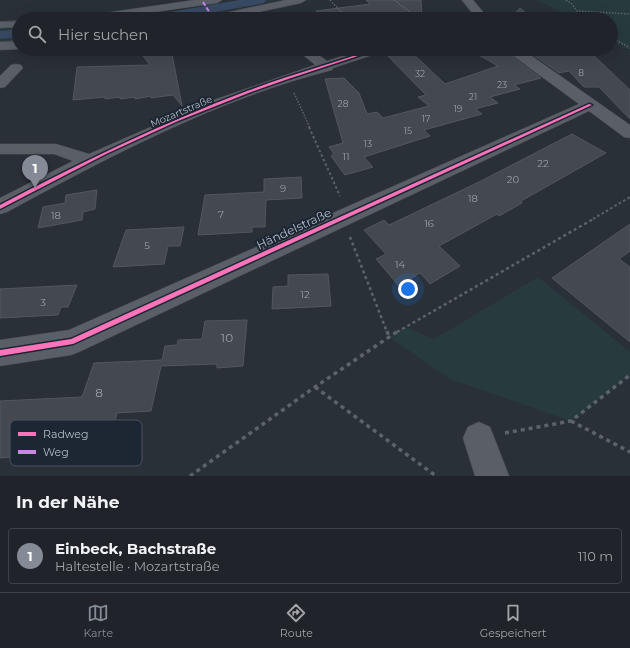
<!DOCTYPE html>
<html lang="de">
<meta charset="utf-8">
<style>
body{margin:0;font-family:Montserrat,sans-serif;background:#282c32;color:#f1f3f6}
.you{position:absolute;left:408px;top:289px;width:14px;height:14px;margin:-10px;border:3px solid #fff;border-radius:50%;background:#1a73e8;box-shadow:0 0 0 6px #1a73e833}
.badge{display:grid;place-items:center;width:26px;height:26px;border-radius:50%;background:#848b96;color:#fff;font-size:13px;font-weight:700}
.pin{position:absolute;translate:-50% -33px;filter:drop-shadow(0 1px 2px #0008)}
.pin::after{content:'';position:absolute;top:21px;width:14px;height:12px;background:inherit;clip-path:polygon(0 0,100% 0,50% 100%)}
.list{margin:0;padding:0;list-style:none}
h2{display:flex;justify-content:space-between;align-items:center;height:52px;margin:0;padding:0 16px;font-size:17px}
h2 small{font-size:13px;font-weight:400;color:#a2a4a8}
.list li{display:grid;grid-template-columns:26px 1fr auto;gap:12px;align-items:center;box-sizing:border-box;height:56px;margin:0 8px 8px;padding:0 8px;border:1px solid #3d4147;border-radius:4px}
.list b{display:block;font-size:15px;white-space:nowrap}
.list p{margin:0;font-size:13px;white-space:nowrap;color:#a2a4a8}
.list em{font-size:13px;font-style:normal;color:#a2a4a8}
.icon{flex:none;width:22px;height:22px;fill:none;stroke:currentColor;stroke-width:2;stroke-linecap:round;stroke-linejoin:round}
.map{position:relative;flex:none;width:630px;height:476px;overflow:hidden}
.search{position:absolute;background:#20242a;box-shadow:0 4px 16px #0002;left:12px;right:12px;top:12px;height:44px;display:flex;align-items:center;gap:10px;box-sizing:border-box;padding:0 14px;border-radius:22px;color:#a2a4a8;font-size:15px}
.sheet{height:116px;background:#20242a}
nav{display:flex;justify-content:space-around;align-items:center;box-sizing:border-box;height:56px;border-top:1px solid #3d4147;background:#20242a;font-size:11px;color:#a2a4a8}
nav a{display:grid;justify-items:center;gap:2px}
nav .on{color:#848b96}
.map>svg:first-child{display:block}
.green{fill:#273a3e}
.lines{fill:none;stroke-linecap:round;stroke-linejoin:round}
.canal{fill:#384963;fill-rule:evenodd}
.building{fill:#444950;stroke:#52575f}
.minor-casing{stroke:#484c53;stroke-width:1}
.path-far3{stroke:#5d636a;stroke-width:1.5;stroke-dasharray:1.5 1.5;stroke-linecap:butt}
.path-far2{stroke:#5d636a;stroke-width:2;stroke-dasharray:2.5 2.5;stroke-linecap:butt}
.path-far1{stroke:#5d636a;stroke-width:2.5;stroke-dasharray:3 3;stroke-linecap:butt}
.path{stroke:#5d636a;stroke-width:3.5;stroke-dasharray:4 4;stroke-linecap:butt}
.minor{fill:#5a5e66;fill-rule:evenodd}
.quiet{stroke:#c787e3;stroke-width:2;stroke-dasharray:4.5 2;stroke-linecap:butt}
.cycleway-casing{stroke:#1d2633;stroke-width:3}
.cycleway{fill:#fb73b8;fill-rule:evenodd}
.labels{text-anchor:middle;stroke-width:4;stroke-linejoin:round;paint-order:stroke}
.far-number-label{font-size:9px;fill:#989fab}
.far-street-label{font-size:10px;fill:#b4bcc9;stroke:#1d2633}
.number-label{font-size:10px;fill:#989fab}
.street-label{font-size:12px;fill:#b4bcc9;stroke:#1d2633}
.near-number-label{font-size:12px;fill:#989fab}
.key{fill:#1d2633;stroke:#4a5360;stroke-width:1}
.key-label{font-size:11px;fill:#b4bcc9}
</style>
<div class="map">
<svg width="630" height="476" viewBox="0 0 630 476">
<rect width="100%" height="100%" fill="#2a3038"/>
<path class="green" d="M244,0H279L185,19H112L172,12Z
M537,0H630V51L611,40V19H574Z
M19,25V41L0,42V26Z
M538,277L630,352V375L571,421L450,379L389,337L406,327L434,339Z"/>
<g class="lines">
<path class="canal" d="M239,0H266L264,3L260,4L175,19H146L148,16L153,15Z
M19,29V37L0,39V31Z"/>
</g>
<path class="building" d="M366,0H421L422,18L412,19H325L316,11L370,4Z
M520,8L533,19H510Z
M138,49H171L182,106L173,95L151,98V96L135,99V97L120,99V97L105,99V97L73,100L77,67L150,65Z
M383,49H408L445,84L498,66L468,49H508L515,59L541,78L514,85L520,89L490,97L498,103L475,109L482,114L424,130L430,136L364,157L373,167L345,175L331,156L334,154L329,147L343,143L325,79L344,78L359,93L367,114L377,112L383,118L429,106L418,97L426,95L383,51Z
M525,49H587L630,90V119L599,87H584L569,71L559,73Z
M572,134L606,153L521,201L522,203L499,216L497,214L439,246L460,266L430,284L420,273L399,286L376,259L386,254L364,230L384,220L389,225L481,181Z
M301,177L302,198L266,200L265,227H252V232L198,235L205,195L264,192V179Z
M97,190L95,209L83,212L82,220L38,228L43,207L65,203L66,195Z
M630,224V251L619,259L630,267V342L552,278Z
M184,227L180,246H168L164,264L113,267L126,230Z
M328,274L331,306L272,309L273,287L288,286V275Z
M77,285L68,307H61L58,315L0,318V289Z
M247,320L243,366L217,368V364L161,366L151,411L117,413L110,440L30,444L25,456L0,458V401L82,397L94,363L162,360L165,346L177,345L178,340L202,339L205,321Z"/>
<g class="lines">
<defs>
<path id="minor" d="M195,0H222L217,3L107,19H78L80,17L84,16Z
M286,0H306L301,3L226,19H204L206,17L210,16Z
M462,0H473L489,19H477Z
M19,21V27L0,28V22Z
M19,41V49L0,50V42Z
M296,49H310L327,61L364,49H382L381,52L333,68L332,70C220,98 108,157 7,212L0,214V198L73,161L54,154H0V144H56L89,154L208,102L315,65Z
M509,49H522L630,125V138L624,137L589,111L81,351L71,355L0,366V340L69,330L579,104L516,58Z
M16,64L21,65L23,68L5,87L0,88V76L11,65Z
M479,422L490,427L509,476H475L463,438L468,427Z"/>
</defs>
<use href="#minor" class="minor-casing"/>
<path class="path-far3" d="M330,0L348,19
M394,0L419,19
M566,0L571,3L583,19
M579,11L630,14
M611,37L630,48
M294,93L310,128"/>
<path class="path-far2" d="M309,127L340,196
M593,219L630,197"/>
<path class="path-far1" d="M350,237L387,332
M397,332L595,218"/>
<path class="path" d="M387,331L389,337
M315,387L436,476
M571,421L630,452
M505,433L571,421L630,375
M190,476L315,387L398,331"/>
<use href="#minor" class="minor"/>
<path class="quiet" d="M203,2L213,18"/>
<defs>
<path id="cycleway" d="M373,49H377L355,57L288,79L251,92L178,121L106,154L0,209V205C80,163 162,123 247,91C289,75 332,64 373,49Z
M589,104L592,105L73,344L0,356V350L71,339Z"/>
</defs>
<use href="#cycleway" class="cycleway-casing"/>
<use href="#cycleway" class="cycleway"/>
</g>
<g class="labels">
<g class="far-number-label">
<text x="581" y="76">8</text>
<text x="420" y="77">32</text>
<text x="502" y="88">23</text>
<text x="473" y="100">21</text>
<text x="343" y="107">28</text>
<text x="458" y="112">19</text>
<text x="426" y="122">17</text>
<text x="408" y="134">15</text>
<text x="368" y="147">13</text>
</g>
<g class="far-street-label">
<text transform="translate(181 111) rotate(-23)" y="4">Mozartstraße</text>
</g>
<g class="number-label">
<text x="346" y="160">11</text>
<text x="543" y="167">22</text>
<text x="513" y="183">20</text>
<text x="283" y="192">9</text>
<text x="473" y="202">18</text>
<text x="221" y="218">7</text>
<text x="56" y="219">18</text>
<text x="429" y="227">16</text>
<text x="147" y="249">5</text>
<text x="400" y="268">14</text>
<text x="305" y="298">12</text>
<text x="43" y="306">3</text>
</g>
<g class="street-label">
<text transform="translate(294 229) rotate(-25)" y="4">Händelstraße</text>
</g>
<g class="near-number-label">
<text x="227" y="342">10</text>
<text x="99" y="397">8</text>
</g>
</g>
<rect x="10" y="420" width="132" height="46" rx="6" class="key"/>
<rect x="18" y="432" width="18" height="4" fill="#fb73b8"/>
<rect x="18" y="450" width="18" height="4" fill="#c787e3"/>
<g class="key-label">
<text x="43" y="438">Radweg</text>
<text x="43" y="456">Weg</text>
</g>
</svg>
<div class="you"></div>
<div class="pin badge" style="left:35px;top:188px">1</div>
<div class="search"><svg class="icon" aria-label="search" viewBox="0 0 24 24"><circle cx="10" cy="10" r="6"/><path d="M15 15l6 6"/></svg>Hier suchen</div>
</div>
<section class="sheet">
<h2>In der Nähe<small></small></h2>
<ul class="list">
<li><span class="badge">1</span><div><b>Einbeck, Bachstraße</b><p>Haltestelle · Mozartstraße</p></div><em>110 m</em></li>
</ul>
</section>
<nav>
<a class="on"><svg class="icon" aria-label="map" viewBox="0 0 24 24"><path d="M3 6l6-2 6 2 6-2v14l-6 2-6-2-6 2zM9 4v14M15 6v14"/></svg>Karte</a>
<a><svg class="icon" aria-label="directions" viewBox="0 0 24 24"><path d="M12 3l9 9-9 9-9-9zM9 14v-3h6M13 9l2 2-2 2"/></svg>Route</a>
<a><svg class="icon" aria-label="saved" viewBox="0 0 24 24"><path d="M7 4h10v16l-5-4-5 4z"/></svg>Gespeichert</a>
</nav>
